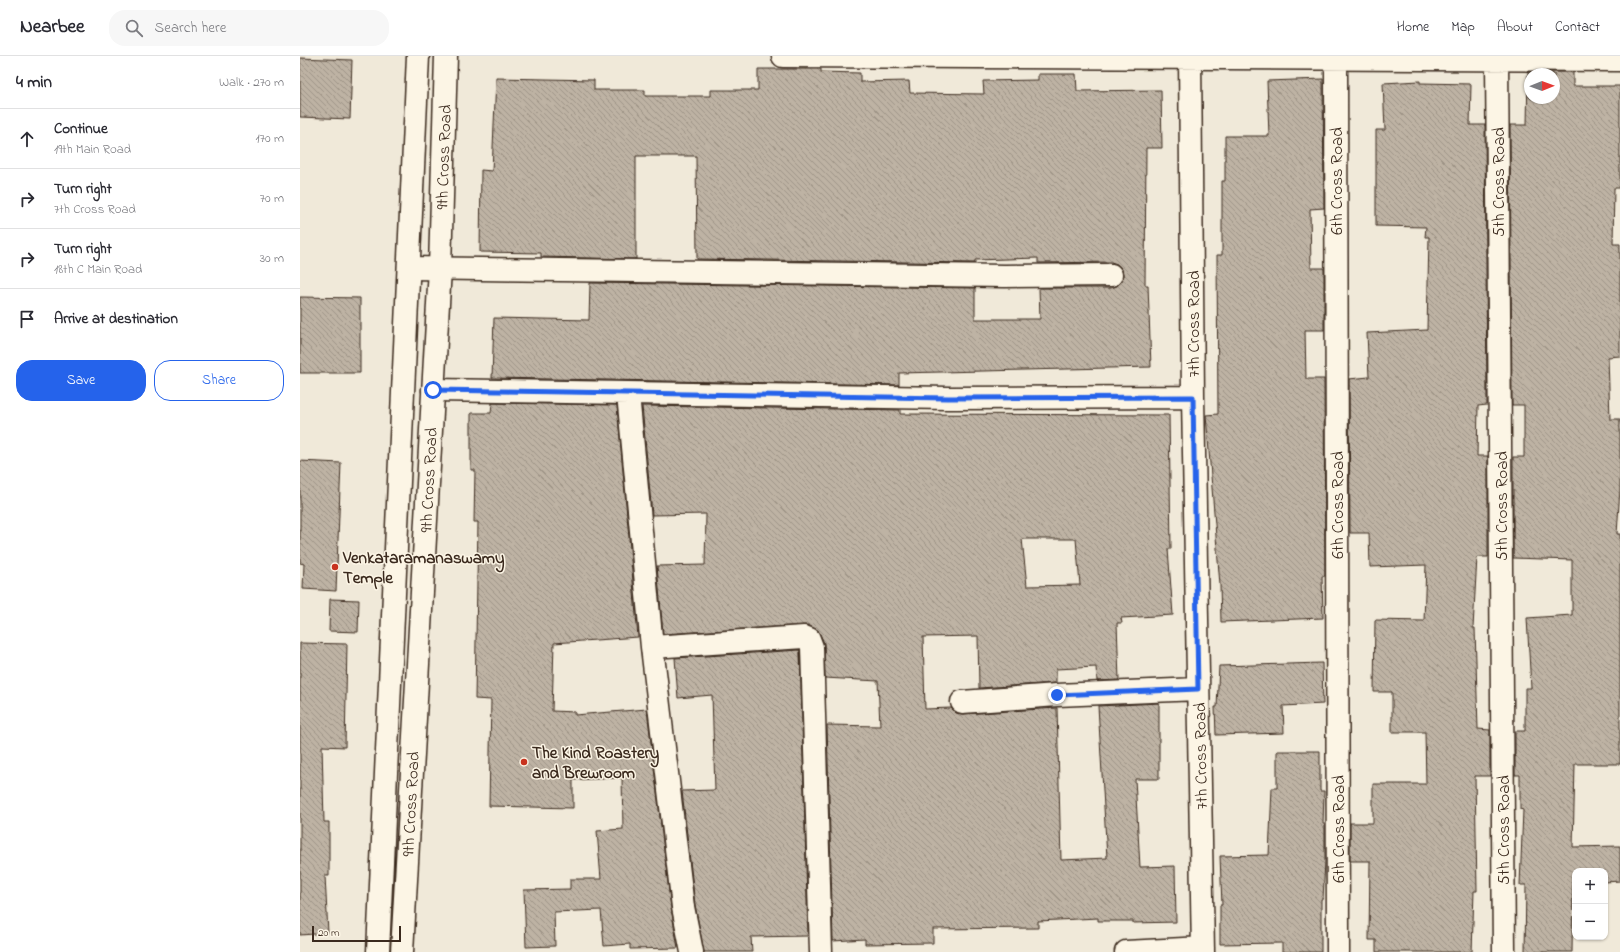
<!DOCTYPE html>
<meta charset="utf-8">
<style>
body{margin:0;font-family:"Indie Flower",sans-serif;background:#f7f7f7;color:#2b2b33}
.controls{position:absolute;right:12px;bottom:12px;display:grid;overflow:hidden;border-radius:8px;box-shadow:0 1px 3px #0004}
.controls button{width:36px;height:36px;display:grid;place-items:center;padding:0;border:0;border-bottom:1px solid #e1e1e2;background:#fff;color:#2b2b33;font:20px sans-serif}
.compass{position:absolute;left:1224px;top:12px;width:36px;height:36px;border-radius:50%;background:#fff;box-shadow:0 1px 3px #0004;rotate:89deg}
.scale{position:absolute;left:12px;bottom:10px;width:89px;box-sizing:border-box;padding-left:4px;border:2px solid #3b2a1e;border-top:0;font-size:11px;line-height:14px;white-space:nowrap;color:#3b2a1e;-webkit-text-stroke:3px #fcf5e5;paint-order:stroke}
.stop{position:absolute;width:12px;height:12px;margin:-9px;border:3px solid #2563eb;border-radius:50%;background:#fff}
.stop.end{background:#2563eb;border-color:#fff;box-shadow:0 1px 4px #0008}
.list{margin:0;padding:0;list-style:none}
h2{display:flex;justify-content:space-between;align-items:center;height:52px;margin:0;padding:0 16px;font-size:17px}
h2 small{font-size:13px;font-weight:400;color:#7c7c81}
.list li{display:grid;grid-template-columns:26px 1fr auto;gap:12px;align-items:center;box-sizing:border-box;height:60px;padding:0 16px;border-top:1px solid #e1e1e2}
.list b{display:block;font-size:15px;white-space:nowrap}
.list p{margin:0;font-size:13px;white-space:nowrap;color:#7c7c81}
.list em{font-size:13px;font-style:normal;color:#7c7c81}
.actions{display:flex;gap:8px;padding:12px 16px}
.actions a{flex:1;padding:9px 0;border:1px solid #2563eb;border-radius:16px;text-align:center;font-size:14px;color:#2563eb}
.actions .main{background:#2563eb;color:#fff}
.icon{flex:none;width:22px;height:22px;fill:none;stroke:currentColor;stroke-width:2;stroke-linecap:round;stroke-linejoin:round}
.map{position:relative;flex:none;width:1320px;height:896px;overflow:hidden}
header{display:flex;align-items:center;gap:24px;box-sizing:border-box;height:56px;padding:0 20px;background:#fff;border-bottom:1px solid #e1e1e2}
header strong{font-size:19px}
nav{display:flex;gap:22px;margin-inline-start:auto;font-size:14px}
.search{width:280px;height:36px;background:#f7f7f7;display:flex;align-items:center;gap:10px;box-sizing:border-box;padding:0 14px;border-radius:16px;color:#7c7c81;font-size:15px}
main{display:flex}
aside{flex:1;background:#fff}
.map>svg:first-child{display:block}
.building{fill:url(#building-back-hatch);stroke:#3b2a1e;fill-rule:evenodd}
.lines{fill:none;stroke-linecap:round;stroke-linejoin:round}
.minor-casing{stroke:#3b2a1e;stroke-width:25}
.secondary-casing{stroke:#3b2a1e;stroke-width:25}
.minor{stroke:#fcf5e5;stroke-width:22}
.secondary{stroke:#fcf5e5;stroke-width:22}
.route{stroke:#2563eb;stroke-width:5}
.poi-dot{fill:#c8321e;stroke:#fcf5e5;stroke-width:1.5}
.labels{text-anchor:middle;stroke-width:3;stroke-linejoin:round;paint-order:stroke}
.street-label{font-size:17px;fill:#3b2a1e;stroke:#fcf5e5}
.poi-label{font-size:17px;font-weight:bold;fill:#3b2a1e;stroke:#fcf5e5;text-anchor:start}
</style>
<header>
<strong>Nearbee</strong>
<div class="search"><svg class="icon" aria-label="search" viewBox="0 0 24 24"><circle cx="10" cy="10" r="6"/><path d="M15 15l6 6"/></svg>Search here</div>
<nav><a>Home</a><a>Map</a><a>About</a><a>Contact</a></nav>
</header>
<main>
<aside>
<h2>4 min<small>Walk · 270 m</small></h2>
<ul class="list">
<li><svg class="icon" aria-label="ahead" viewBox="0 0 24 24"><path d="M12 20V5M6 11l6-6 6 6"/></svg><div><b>Continue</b><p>19th Main Road</p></div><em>170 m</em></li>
<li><svg class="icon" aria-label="right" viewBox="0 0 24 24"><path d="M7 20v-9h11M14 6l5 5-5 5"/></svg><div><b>Turn right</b><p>7th Cross Road</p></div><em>70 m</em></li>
<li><svg class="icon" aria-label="right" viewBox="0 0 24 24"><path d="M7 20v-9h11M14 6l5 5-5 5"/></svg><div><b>Turn right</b><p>18th C Main Road</p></div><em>30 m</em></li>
<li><svg class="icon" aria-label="arrive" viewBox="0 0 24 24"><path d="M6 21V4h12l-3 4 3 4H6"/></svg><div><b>Arrive at destination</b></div></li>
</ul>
<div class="actions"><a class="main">Save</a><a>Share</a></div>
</aside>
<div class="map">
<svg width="1320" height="896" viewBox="0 0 1320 896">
<defs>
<pattern id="building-back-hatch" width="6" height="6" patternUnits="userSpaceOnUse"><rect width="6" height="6" fill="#beb3a4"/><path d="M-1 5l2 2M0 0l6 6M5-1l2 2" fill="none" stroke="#9c9285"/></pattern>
</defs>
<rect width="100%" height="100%" fill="#f0e9d9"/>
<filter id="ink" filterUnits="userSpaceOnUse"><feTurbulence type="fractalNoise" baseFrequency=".025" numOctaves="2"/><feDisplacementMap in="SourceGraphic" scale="8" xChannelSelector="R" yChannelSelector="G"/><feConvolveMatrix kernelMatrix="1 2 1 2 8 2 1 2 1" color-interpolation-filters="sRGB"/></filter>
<g filter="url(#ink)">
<path class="building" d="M0,2L52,4L50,63L0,61Z
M458,13H521V16L560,17V26L609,25L610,37L684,38L683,25L738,24V18H776L777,35L861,34L862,92H846L845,229H848L851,311L599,317V329L192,322L194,262L289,264L290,227L675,232V263H740L739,232H811L817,230L822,225L823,219L822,213L817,208L811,206L738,207V202L675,204V207L397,203L396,100H336V203L241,201V197L180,196L181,114L192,115L196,22L294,24V34H345V40H411V34H458Z
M1228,16H1273V30H1320V132H1314L1313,188H1320V300L1308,301L1310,363H1320V433L1317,478H1320V708H1275L1273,791L1320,790V825L1305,826V815H1275V827H1273L1272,896H1225L1226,829H1220L1223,754L1220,753V719H1215V675H1225V632H1231L1227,562L1272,559V504L1213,502V401H1224V349H1212L1210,69H1227ZM1230,18H1254V42H1230Z
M1023,23L1024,152L1010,153L1011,212H1024V274H1005L1006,323H1024L1025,520H1022L1023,562L921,566L920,529L906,359L918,358L917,199H922V125H925V80H969L967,25Z
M1120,25V27L1171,28L1170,69H1185L1187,349L1178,350L1177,400H1188V501H1177L1173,572H1175L1178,673L1190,674V720H1175L1177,835H1174L1172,896H1076V884H1069L1070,805H1050V767H1073V728H1126L1125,676H1092V636H1074L1075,564L1124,565L1126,509L1070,511L1069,477H1050L1049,323L1069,321L1067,277L1127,274L1129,181H1125L1126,171L1076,170V74H1085L1083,27Z
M0,241L60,242V317H0Z
M192,347L317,349L338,581L254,587L252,655L275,656V659L347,653L371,852L378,892L330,893V888L304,890L301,854L254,856L255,890L226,891L224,834L270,833V823H301L297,775L323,773L322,722L273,724V752L189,750L191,644L175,643L178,466H174L175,414H171V357H191Z
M342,350L600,354V358L869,359L871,493H868L873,559L821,562L822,567H817L819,624L797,625L796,611L756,613V627L679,632L678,580L623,581L625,653L651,652L656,657L663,658L757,652L761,804L807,802L798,650L859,647V723H835L840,811L875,810L876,866L833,867V865H798V862L738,865V872L633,873V887L565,888V883L533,885L527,669L580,670L578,625L525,622L524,587L518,574L508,569L363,578L357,510L405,509L406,458L352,459ZM722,483H776L780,529L727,530Z
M0,405L41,407L36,535L3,533L4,508L0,507Z
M30,543L59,544L58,576L29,575Z
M0,587L47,588L45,691L22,690L24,766H29V820H25L28,877L0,879Z
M500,594L508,880L451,881L452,896H404L395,849L382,735L415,734L412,639L378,642L375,602Z
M1022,607L1023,648L983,650L984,677L916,679L915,651H917L919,610Z
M977,695H1020V735H1024L1023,768H1025V805L1023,843H1021V896H982V887L920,888V849H922L920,800L969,799L972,732H977Z"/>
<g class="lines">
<defs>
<path id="minor" d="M483,0L1320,4
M890,0L893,341L903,896
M1036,3L1038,896
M1197,4L1204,896
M109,212L705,220L811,219
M133,334L648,342L893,341
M328,338L352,591L383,851L392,896
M352,591L504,581L509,583L512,591L521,896
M662,646L757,639L898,633
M826,896L903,892"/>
<path id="secondary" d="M78,896L118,0
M102,896L140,212L146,0"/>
</defs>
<use href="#minor" class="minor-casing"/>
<use href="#secondary" class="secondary-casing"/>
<use href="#minor" class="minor"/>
<use href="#secondary" class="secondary"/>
</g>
</g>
<g class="lines" filter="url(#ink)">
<path class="route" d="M133,334L648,342L893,341L898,633L757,639"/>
</g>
<g class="poi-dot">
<circle cx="35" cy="511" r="4"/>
<circle cx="224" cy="706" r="4"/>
</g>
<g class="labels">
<g class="street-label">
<text transform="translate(143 101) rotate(-88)" y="6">9th Cross Road</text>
<text transform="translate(1036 125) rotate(-90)" y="6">6th Cross Road</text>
<text transform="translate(1198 126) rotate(-90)" y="6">5th Cross Road</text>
<text transform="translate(893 268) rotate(-90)" y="6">7th Cross Road</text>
<text transform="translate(128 424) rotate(-87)" y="6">9th Cross Road</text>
<text transform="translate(1037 449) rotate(-90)" y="6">6th Cross Road</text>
<text transform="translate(1201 450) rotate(-90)" y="6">5th Cross Road</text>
<text transform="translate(900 700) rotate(-91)" y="6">7th Cross Road</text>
<text transform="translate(110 748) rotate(-87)" y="6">9th Cross Road</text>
<text transform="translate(1038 773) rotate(-90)" y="6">6th Cross Road</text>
<text transform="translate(1203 774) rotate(-90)" y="6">5th Cross Road</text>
</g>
<g class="poi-label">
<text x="43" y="507">Venkataramanaswamy<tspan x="43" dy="20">Temple</tspan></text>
<text x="232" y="702">The Kind Roastery<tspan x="232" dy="20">and Brewroom</tspan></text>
</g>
</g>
</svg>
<div class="controls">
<button>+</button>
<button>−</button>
</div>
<svg class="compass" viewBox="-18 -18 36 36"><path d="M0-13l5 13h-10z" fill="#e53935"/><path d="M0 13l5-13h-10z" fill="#7c7c81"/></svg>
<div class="scale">20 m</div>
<div class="stop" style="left:133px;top:334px"></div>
<div class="stop end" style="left:757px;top:639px"></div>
</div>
</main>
